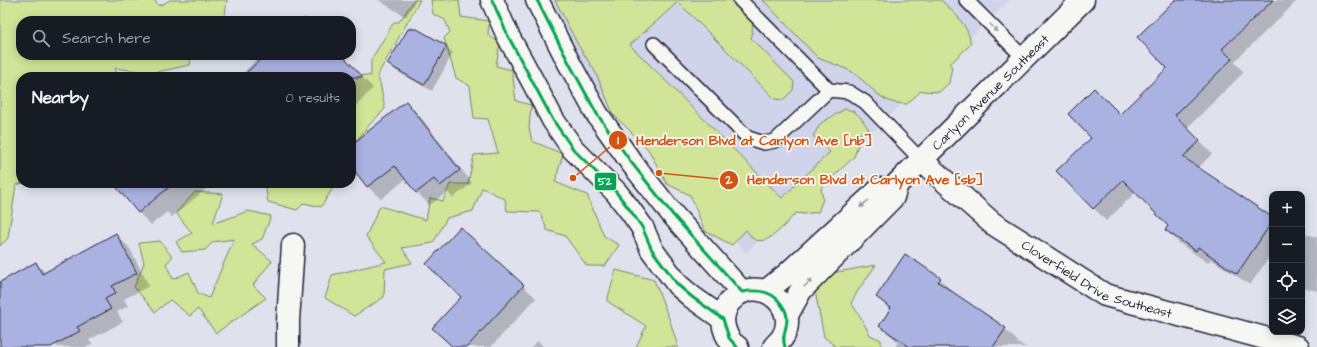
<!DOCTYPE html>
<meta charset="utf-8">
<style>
body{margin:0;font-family:"Architects Daughter",sans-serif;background:#20242c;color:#f1f3f6}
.controls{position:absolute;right:12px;bottom:12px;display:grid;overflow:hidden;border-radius:8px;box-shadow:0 2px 10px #0003}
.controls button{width:36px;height:36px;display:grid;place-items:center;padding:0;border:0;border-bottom:1px solid #363941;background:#171b24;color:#f1f3f6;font:20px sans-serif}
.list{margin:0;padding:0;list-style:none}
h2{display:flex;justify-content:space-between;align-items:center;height:52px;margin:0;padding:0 16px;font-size:17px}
h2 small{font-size:13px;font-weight:400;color:#9ea1a6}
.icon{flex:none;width:22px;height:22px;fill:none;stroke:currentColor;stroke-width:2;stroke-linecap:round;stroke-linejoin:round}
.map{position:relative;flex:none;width:1317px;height:347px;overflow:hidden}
.search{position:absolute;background:#171b24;box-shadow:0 2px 10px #0003;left:16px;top:16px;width:340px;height:44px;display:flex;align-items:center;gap:10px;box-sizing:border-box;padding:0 14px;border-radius:16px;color:#9ea1a6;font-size:15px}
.panel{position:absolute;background:#171b24;box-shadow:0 2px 10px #0003;left:16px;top:72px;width:340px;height:116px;border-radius:16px}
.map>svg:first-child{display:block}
.built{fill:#cfd4ea}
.green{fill:#d2e498;stroke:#7a836a}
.shadow{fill:#0003}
.building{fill:#aab2e2;stroke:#22223b}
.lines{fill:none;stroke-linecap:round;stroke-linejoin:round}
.lane-casing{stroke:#22223b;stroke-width:16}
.street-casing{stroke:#22223b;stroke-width:25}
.secondary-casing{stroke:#22223b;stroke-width:25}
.lane{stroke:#f6f6f2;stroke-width:13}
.street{stroke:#f6f6f2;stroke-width:22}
.secondary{stroke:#f6f6f2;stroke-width:22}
.bus-1-casing{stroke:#f6f6f2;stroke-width:6}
.bus-1{stroke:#00a651;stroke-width:3}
.oneway{fill:#9797a0}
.labels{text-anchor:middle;stroke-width:3.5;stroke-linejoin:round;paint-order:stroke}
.street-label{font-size:13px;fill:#22223b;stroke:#f6f6f2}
.leader{fill:none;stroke:#d45411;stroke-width:1.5}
.callout-dot{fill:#d45411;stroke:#f6f6f2;stroke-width:1.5}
.mark-label{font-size:12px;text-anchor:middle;font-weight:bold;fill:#fff}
.callout-label{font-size:14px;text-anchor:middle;font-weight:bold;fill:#d45411;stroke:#f6f6f2;stroke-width:3.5;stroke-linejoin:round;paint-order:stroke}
.line-badge{stroke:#f6f6f2;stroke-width:1.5}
.badge-label{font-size:11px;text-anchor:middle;font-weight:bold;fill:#fff}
</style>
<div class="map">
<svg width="1317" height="347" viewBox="0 0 1317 347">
<rect width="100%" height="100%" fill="#dfe2ed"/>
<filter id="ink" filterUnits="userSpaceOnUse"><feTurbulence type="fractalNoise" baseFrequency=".025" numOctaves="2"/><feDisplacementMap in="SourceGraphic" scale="8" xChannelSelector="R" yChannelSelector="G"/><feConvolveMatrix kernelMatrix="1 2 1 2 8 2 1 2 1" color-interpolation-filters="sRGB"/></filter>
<g filter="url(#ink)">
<path class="built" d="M551,0H1010L746,253L589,81Z"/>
<path class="green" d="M0,0H154L159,6L170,0H227L224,21H21V55H191L190,65L152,73L115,68L118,77H21V183H23L16,185L8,238L0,246Z
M414,0H420L377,76L380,83L385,109L369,125L357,140H351V85L361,75L371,76V60L394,22H399Z
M431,0H459L461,17L489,21L488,35L500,43L496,66L512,70L516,101L531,105L529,128L532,141L563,154L555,182L587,195L604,236L619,245L605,266H587L565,236L547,230L540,212L507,211L505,199L482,188L473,211L447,218L433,243L402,248L412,263L385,269L384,297L354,316L325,298L332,275L386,262L366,236L380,206L426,220L430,198L443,201L450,184H468L474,155L498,153L488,119L474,118L470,86L456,78L444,38L450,32L445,20L433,14Z
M555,0H749L753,6L752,35L751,38L794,82L793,90L783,100L775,99L678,2L630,45L782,198L830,152L813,136L821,123L845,109C857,110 863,120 869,130L858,134L859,142L854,157L821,188L823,199L818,212L804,214L796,213C786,223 767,249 752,238C750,236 748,232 746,230L732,245L705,231L690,195L667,184L648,149L613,114L596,73L578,45Z
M763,0H941C955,14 968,24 971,44L950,64L952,67L949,83L939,92L923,91L922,90L907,104C902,104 897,103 892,102C876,97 866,81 852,72C842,66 829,63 818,58Z
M265,183H331L333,188L321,207L304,203L297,210L268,202Z
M195,192L223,194L213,223L224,220L248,211L271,216L262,239L252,244L272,261L253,285L266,298L216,333L198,309L190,316L170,300L155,312L134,287L144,263L139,243L160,241L172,257L166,264L173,279L189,272L198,293L209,298L234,239L213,242L205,250L182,252L176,242L192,233L176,213Z
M876,265L859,289L851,303L860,316L870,335L881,340V347H836L824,337L815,291L832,273Z
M616,270L654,280L670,321L678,347H636L646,326L607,301Z"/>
<path class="shadow" d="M378,0H416L406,17Z
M1181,0H1298L1234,62L1244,72L1187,128L1212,154L1198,168L1272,218V253L1250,285L1211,259L1208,263L1179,243L1166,230L1169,226L1136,192L1106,221L1058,171L1093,138L1120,115L1169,68Z
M305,17L309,21H300Z
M410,26L446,46L453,53L432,91L396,71L389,63Z
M261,55H341L373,88L351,111V77H239Z
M406,102L419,115L472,183L453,198L447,192L430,205L417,193L406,179L381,199L368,187L351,165V146Z
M114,183H203L202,184L206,189L172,217L167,212L151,225L138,212Z
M1302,233L1317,237V291L1302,287Z
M116,235L129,247L149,286L124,299L128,306L117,312L123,322L89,340L92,344L87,347H58L48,337L36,263L46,273Z
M427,264L523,286L536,298L491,347H453L462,297Z
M940,279L953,292L952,293L1005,329L1018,342L1017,343L1027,347H895L898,342L880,326L891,311L877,297Z
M538,341L544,347H531Z"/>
<path class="building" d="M1175,0H1273L1222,49L1232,59L1175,115L1200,141L1183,157L1272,217V222L1237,274L1198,247L1196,251L1165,230L1168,226L1123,180L1093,209L1056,171L1091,138L1068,114L1094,88L1120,114L1167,68L1137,37Z
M408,29H417L447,46L424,85L387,64Z
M265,55H342L363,77H242Z
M406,101L460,170L440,186L434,179L416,193L395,166L367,187L351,166V145Z
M113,183H174L138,213Z
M460,227L524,285L467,347H453L432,328L461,297L426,264Z
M116,233L137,273L112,286L116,293L105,299L111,309L77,327L80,331L51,347H0V282L36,262L42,274Z
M905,254L941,278L938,282L1006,328L993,347H910L879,326L891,308L876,297Z"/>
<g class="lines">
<defs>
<path id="lane" d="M740,0L829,90L849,92L865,102L921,160
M966,0L1024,58
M654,44L748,138L764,143L775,141L829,90"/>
<g id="street">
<path id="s1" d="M921,160L992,223L1105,295L1298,347"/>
<path d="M288,347V321L293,245"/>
</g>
<g id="secondary">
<path d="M492,0L508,36L533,82L553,120L573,149L616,192L630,210L642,227L652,250L678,285L692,297L723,319"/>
<path d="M537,0L569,63L597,114L631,162L673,215L742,292"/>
<path d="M766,291L786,275L880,189"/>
<path id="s2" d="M787,315L801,290L893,197L897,184L1083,0"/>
<path d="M737,347C728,341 724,331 723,321C723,314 725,309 728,304C731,300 734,298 737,295C766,276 800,311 782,338C780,341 776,344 774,347"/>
</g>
</defs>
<use href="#lane" class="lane-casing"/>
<use href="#street" class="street-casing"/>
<use href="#secondary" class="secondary-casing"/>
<use href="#lane" class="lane"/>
<use href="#street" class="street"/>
<use href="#secondary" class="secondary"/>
<defs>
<path id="bus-1" d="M492,0L508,36L553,120L573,149L616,192L630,210L642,227L652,250L678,285L692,297L723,319L729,338L737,347
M537,0L569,63L597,114L631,162L673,215L742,292C759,289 774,291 783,307C786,311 787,315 787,319C787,330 781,335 785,347"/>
</defs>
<use href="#bus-1" class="bus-1-casing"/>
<use href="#bus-1" class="bus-1"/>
</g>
<defs><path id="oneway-solid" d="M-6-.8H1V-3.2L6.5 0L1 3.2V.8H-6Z"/></defs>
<g class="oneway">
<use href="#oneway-solid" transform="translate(994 28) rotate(45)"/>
<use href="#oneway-solid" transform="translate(864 204) rotate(138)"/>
<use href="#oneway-solid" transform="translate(808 283) rotate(-46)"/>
</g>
</g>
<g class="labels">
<g class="street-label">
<text dy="5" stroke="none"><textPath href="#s2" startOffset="304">Carlyon Avenue Southeast</textPath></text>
<text dy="5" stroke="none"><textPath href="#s1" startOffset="215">Cloverfield Drive Southeast</textPath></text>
</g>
</g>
<path class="leader" d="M573 178L618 140M659 173L729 180"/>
<g class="callout-dot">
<circle cx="573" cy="178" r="4"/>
<circle cx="659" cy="173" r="4"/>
<circle cx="618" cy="140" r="10"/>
<circle cx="729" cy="180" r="10"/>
</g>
<g class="mark-label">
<text x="618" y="144">1</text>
<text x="729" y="184">2</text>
</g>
<g class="callout-label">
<text x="754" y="145">Henderson Blvd at Carlyon Ave [nb]</text>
<text x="865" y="184">Henderson Blvd at Carlyon Ave [sb]</text>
</g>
<rect class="line-badge" x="594" y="172" width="23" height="19" rx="4" fill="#00a651"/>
<g class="badge-label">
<text x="605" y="185">52</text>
</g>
</svg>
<div class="controls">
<button>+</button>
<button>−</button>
<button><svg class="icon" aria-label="locate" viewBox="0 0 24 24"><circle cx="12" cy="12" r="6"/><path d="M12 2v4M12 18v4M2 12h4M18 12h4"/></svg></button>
<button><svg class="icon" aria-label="layers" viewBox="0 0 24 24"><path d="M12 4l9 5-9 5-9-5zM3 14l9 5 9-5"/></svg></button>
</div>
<div class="search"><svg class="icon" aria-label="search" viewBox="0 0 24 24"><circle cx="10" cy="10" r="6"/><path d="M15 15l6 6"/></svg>Search here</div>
<section class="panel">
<h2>Nearby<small>0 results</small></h2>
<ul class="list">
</ul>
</section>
</div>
